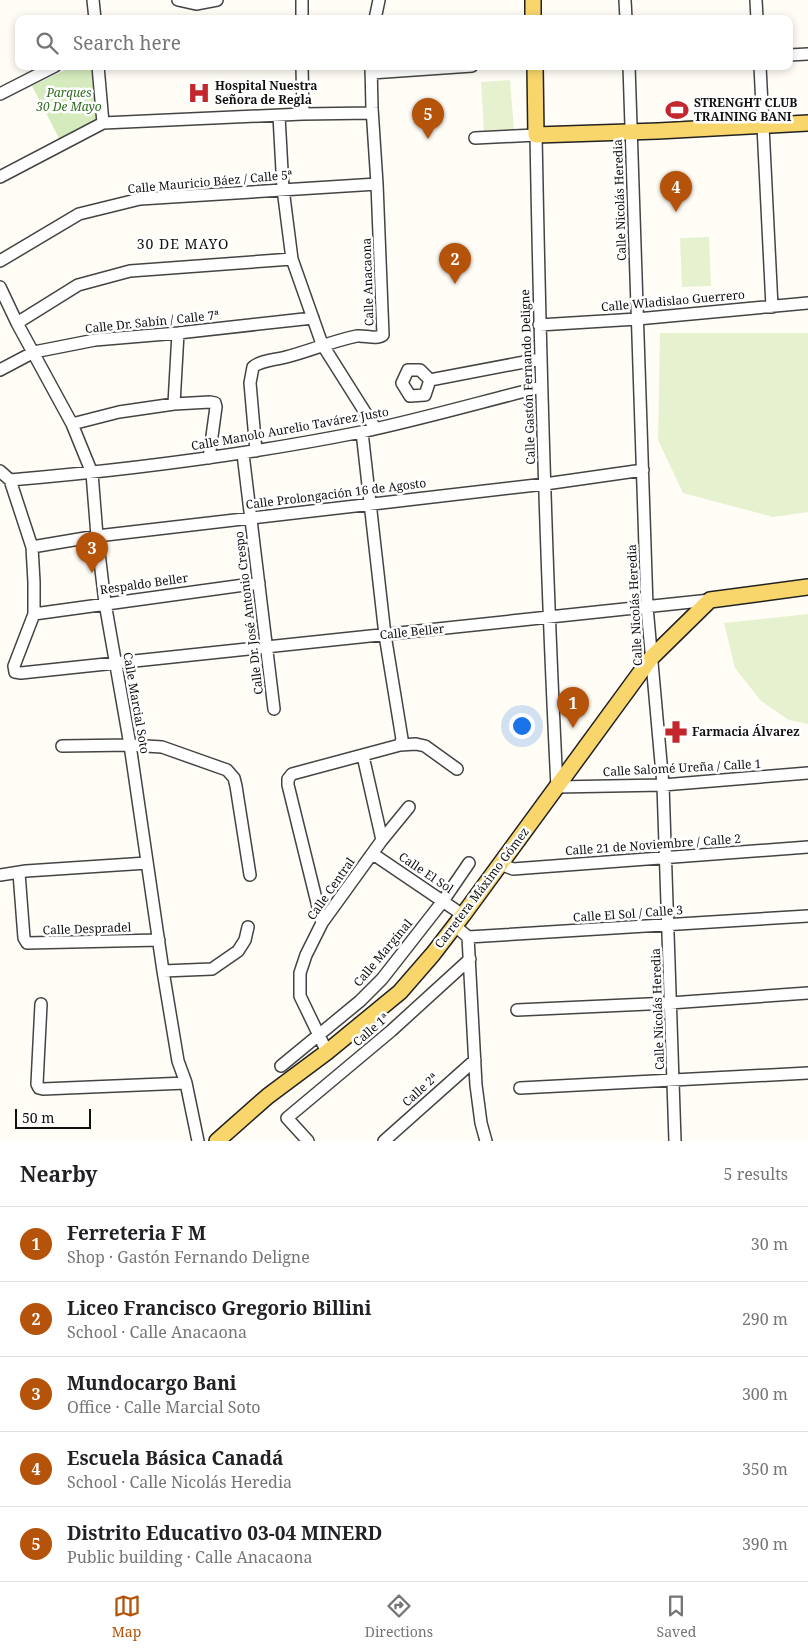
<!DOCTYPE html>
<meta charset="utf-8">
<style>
body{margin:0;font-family:"Noto Serif",serif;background:#f2f2f2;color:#202124}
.scale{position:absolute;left:15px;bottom:12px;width:76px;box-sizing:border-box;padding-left:5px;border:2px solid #111;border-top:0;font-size:14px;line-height:18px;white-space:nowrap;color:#111;-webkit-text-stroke:4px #fff;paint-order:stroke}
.you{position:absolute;left:521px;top:725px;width:18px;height:18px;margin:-12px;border:4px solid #fff;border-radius:50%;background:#1a73e8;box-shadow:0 0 0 8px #1a73e833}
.badge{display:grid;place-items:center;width:32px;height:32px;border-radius:50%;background:#b45309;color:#fff;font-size:16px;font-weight:700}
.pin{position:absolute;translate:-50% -41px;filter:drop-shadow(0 1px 2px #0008)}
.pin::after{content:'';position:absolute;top:26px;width:18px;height:15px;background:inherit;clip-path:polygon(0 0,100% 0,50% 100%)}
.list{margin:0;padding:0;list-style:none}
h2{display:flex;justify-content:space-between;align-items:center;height:65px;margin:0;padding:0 20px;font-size:21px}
h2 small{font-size:16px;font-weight:400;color:#757577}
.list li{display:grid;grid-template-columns:32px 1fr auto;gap:15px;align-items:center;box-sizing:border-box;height:75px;padding:0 20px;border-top:1px solid #e0e0e0}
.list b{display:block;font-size:19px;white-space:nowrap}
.list p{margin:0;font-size:16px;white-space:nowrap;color:#757577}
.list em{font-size:16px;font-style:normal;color:#757577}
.icon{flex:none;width:28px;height:28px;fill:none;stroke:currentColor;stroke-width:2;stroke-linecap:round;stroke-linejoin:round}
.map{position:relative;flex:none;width:808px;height:1141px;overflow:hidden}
.search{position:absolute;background:#fff;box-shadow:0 2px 8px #0003;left:15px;right:15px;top:15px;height:55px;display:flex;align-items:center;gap:12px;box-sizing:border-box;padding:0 18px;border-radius:10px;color:#757577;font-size:19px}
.sheet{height:440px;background:#fff}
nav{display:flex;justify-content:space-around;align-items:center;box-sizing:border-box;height:70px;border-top:1px solid #e0e0e0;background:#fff;font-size:14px;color:#757577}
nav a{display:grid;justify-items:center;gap:2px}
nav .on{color:#b45309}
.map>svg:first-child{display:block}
.green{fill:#d5ebbd}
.pitch{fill:#e6f2cf}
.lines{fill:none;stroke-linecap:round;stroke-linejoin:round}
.minor-casing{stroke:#444;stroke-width:14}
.major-casing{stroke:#222;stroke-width:18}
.minor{stroke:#fff;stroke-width:11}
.major{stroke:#f9d66b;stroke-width:15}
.labels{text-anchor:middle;stroke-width:5;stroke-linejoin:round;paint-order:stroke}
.poi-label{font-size:12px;font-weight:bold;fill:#111;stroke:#fff;text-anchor:start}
.park-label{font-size:12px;font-style:italic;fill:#2f6b1f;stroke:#fff}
.street-label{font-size:12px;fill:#111;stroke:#fff}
.neighbourhood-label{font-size:14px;letter-spacing:1px;fill:#111;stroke:#fff}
</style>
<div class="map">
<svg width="808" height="1141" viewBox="0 0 808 1141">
<rect width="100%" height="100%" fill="#fffdf5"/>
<path class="green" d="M73,66H92L98,123L60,140L32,86Z"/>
<path class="pitch" d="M510,80L514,130L484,131L481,82Z
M709,237L711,286L682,287L680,238Z
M660,333H808V512L773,517L683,493L658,440Z
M808,614V724L789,720L761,701L735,668L724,623Z"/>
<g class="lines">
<defs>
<path id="minor" d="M93,0L95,19
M178,0L196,4L217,0
M302,0V19
M625,0L626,19
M756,0L757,19
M375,19L379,0
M789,55L808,54
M98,66L103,123
M302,66L303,114
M629,66L647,607L663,785L675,1141
M760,66L772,307
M371,73L472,66
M0,94L55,66
M279,116L283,189L292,259L322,344L375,428
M475,138L536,135C540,352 546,570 557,787L663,785L808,773
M0,177L103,123L303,114L372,113
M0,261L79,214L140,199L377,184
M0,287L17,323L72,424L92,473L97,536L105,603L130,745L163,971L178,1061L186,1083L198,1141
M17,323L78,285L130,271L292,259
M539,325L637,319L808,303
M0,370L34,352L95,340L178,333L313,318
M408,370H420L430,380L425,395L410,396L402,383Z
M430,380L540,359
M174,404L178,333
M72,424L119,412L174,404L210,402L215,403L216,407L209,458
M362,432L385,635L402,739L400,745
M256,451L250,383L253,367C262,360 275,360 286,357C310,351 332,341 357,336C365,335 376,340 383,335L377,184L372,108L371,66
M243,454L274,709
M0,471L10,480L32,547L34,582V614L14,666L15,672L21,673L710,600
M10,480C128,470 245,455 361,432C422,419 481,402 541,387
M32,547L97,536L545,484L643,470
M34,614L259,583
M62,746L130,745L162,747L227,770L234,778L236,786L250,875
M363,756L382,840
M373,854L463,915
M500,864L513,869L808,847
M19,873L24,938L27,943L159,940
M0,875L26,871L147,863
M322,923L288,785V779L292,774L400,745L416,744L425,746L457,769
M454,925L468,937L808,916
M468,937L476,1085L481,1123L486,1141
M163,971L212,969L238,951L245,940L248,927
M41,1004L37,1084L39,1088L43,1089L186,1083
M517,1010L670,1003L808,993
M327,1052L300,996V973L306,955L322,923L382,840L409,807
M281,1066L360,1001L382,979L443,901L469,863
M520,1088L808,1073
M308,1141L287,1118L391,1031L470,959
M384,1141L475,1060"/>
<path id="major" d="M533,0V19
M535,66L536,135L658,131L808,123
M217,1141L268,1096L327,1052L400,992L433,954L463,915L651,658L710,600L808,587"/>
</defs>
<use href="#minor" class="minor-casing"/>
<use href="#major" class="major-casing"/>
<use href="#minor" class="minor"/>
<use href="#major" class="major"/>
</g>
<defs>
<symbol id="hospital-bare" viewBox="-9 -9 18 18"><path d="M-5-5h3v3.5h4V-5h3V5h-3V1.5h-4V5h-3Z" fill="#c4262e" stroke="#fff" stroke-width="2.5" paint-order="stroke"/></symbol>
<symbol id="stadium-bare" viewBox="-9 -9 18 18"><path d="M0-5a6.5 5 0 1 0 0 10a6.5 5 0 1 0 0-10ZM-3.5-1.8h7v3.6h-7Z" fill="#c4262e" stroke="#fff" stroke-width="2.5" paint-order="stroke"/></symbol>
<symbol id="pharmacy-bare" viewBox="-9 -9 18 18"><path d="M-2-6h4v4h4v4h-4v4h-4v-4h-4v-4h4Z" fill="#c4262e" stroke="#fff" stroke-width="2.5" paint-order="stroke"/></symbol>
</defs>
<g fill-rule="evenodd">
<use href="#hospital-bare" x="183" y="77" width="32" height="32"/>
<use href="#stadium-bare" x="661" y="94" width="32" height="32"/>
<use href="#pharmacy-bare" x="660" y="716" width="32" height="32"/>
</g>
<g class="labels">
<g class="poi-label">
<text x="215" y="90">Hospital Nuestra<tspan x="215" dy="14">Señora de Regla</tspan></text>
<text x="694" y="107">STRENGHT CLUB<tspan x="694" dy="14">TRAINING BANI</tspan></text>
<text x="692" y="736">Farmacia Álvarez</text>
</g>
<g class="park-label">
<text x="69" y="97">Parques<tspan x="69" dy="14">30 De Mayo</tspan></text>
</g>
<g class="street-label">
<text transform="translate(210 182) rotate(-5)" y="4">Calle Mauricio Báez / Calle 5ª</text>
<text transform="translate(620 200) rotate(-92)" y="4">Calle Nicolás Heredia</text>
<text transform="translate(368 282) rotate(-92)" y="4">Calle Anacaona</text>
<text transform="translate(673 301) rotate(-5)" y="4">Calle Wladislao Guerrero</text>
<text transform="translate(152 322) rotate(-6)" y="4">Calle Dr. Sabín / Calle 7ª</text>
<text transform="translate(528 377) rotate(-92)" y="4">Calle Gastón Fernando Deligne</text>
<text transform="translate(290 429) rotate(-10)" y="4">Calle Manolo Aurelio Tavárez Justo</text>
<text transform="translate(336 494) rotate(-7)" y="4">Calle Prolongación 16 de Agosto</text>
<text transform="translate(144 584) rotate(-8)" y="4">Respaldo Beller</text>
<text transform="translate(635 605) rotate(-93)" y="4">Calle Nicolás Heredia</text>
<text transform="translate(249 613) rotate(-97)" y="4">Calle Dr. José Antonio Crespo</text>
<text transform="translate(412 632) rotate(-6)" y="4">Calle Beller</text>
<text transform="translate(136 703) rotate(80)" y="4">Calle Marcial Soto</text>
<text transform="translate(682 768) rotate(-3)" y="4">Calle Salomé Ureña / Calle 1</text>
<text transform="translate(653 845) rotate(-4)" y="4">Calle 21 de Noviembre / Calle 2</text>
<text transform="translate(426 873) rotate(34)" y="4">Calle El Sol</text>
<text transform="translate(482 888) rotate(-53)" y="4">Carretera Máximo Gómez</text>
<text transform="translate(331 889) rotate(-55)" y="4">Calle Central</text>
<text transform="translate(628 914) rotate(-4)" y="4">Calle El Sol / Calle 3</text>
<text transform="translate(87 929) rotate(-2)" y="4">Calle Despradel</text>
<text transform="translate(383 953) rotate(-50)" y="4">Calle Marginal</text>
<text transform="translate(658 1009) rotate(-92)" y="4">Calle Nicolás Heredia</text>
<text transform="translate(371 1030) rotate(-41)" y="4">Calle 1ª</text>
<text transform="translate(420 1090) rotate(-42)" y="4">Calle 2ª</text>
</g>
<g class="neighbourhood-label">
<text x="183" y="249">30 DE MAYO</text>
</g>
</g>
</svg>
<div class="scale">50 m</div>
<div class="you"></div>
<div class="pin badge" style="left:573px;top:728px">1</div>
<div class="pin badge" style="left:455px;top:284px">2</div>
<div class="pin badge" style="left:92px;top:573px">3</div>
<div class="pin badge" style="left:676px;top:212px">4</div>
<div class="pin badge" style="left:428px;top:139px">5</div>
<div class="search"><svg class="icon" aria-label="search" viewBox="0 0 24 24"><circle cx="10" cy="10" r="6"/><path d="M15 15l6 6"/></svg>Search here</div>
</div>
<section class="sheet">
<h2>Nearby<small>5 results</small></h2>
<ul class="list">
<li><span class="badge">1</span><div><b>Ferreteria F M</b><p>Shop · Gastón Fernando Deligne</p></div><em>30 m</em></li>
<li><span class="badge">2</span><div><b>Liceo Francisco Gregorio Billini</b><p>School · Calle Anacaona</p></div><em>290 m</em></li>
<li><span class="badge">3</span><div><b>Mundocargo Bani</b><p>Office · Calle Marcial Soto</p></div><em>300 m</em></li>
<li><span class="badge">4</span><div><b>Escuela Básica Canadá</b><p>School · Calle Nicolás Heredia</p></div><em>350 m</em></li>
<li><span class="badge">5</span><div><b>Distrito Educativo 03-04 MINERD</b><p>Public building · Calle Anacaona</p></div><em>390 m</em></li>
</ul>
</section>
<nav>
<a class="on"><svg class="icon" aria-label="map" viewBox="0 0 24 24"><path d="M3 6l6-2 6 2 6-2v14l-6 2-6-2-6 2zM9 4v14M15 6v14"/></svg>Map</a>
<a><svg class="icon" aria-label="directions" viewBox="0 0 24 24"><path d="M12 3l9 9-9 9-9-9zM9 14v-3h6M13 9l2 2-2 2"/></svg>Directions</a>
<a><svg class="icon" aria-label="saved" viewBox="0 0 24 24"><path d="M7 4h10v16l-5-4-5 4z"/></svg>Saved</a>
</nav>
